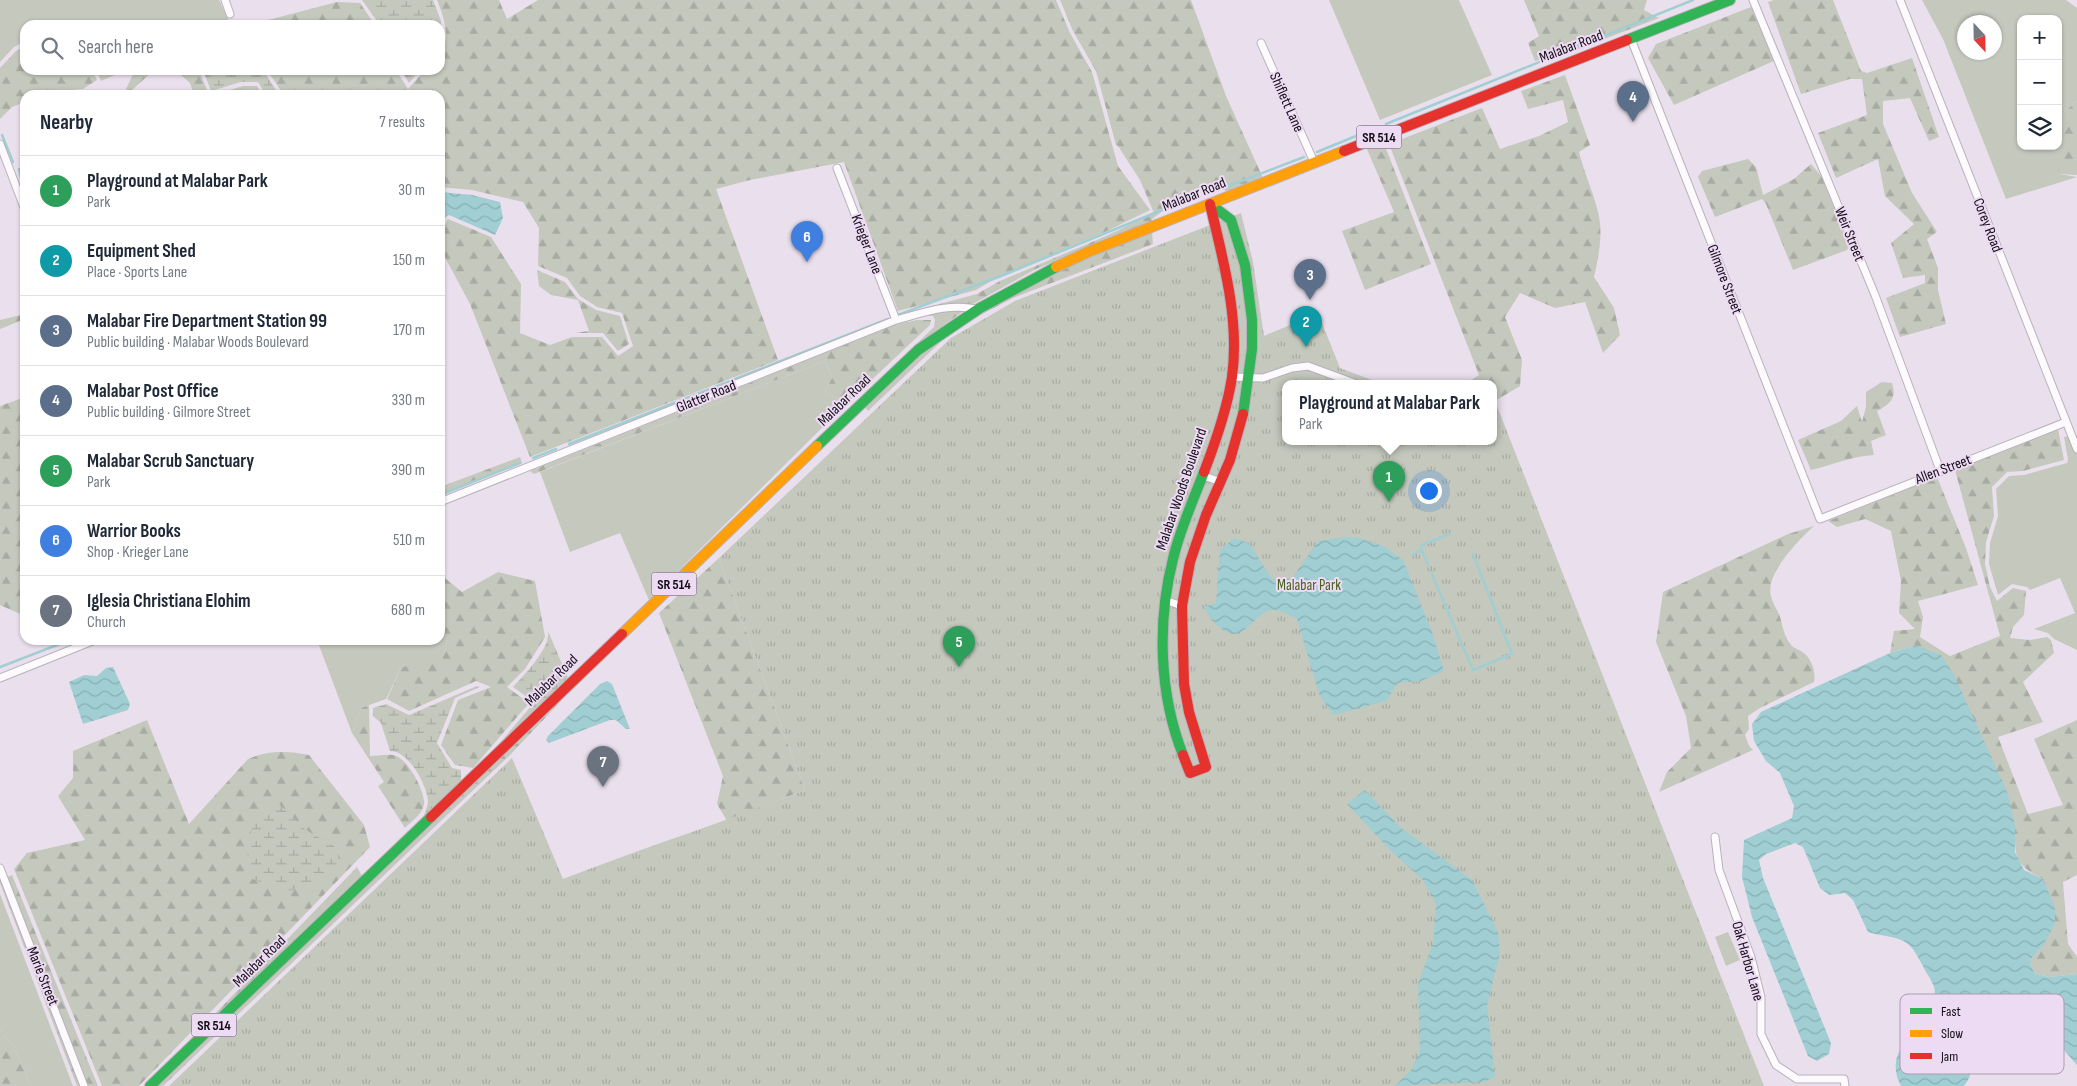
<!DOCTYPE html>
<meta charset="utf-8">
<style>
body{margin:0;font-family:"Sofia Sans Condensed",sans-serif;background:#f6f6f7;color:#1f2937}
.controls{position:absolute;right:15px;top:15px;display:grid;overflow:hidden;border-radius:10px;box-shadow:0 1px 4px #0004}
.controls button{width:45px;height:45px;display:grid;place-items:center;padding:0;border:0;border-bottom:1px solid #e0e1e3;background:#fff;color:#1f2937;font:25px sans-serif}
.compass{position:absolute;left:1957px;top:15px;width:45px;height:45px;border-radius:50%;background:#fff;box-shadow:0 1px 4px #0004;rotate:158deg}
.you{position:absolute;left:1428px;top:490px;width:18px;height:18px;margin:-12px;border:4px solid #fff;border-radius:50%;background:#1a73e8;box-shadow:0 0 0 8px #1a73e833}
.badge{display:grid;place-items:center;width:32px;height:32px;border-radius:50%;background:#7c3aed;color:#fff;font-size:16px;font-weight:700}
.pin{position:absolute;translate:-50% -41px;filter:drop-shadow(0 1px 2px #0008)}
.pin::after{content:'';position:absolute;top:26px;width:18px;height:15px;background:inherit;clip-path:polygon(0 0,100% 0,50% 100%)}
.popup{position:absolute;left:1282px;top:380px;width:215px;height:65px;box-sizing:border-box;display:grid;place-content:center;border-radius:10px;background:#fff;filter:drop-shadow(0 1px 4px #0005);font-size:16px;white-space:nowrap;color:#747a83}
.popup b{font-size:19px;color:#1f2937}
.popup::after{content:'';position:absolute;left:50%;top:100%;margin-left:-10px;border:10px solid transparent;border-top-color:#fff}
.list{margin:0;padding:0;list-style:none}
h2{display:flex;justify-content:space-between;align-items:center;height:65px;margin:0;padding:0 20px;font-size:21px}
h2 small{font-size:16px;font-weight:400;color:#747a83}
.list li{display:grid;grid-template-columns:32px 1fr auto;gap:15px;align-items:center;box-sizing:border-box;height:70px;padding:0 20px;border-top:1px solid #e0e1e3}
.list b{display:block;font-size:19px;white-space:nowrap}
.list p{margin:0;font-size:16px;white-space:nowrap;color:#747a83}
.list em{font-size:16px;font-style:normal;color:#747a83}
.icon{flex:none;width:28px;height:28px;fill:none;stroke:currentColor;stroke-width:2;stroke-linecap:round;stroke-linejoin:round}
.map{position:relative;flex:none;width:2077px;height:1086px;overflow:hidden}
.search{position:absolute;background:#fff;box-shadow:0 1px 4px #0004;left:20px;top:20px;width:425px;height:55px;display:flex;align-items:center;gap:12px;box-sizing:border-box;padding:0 18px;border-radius:15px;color:#747a83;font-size:19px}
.panel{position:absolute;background:#fff;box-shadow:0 1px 4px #0004;left:20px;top:90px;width:425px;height:555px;border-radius:15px}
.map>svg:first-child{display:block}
.grass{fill:#c4c8bd;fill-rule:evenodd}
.forest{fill:url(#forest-firs)}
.wetland{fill:url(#wetland-marsh)}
.park{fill:url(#park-tufts)}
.water{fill:url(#water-waves)}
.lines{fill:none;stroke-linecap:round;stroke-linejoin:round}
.stream{stroke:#a0ced3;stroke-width:2.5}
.street-casing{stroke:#b9b1bc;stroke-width:9}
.fast-casing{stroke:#b9b1bc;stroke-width:12}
.slow-casing{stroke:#b9b1bc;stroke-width:12}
.jam-casing{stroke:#b9b1bc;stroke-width:12}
.street{stroke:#fcfafc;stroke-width:7}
.fast{stroke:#30b455;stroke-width:10}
.slow{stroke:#ff9f0a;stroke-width:10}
.jam{stroke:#e5322d;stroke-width:10}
.labels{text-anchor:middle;stroke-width:4;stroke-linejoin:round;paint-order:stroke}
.shield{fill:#eddaf3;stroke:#544a58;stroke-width:1}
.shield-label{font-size:14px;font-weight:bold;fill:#130d15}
.street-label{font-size:15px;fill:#130d15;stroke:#eddaf3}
.park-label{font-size:15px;fill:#45611d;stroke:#eddaf3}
.key{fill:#eddaf3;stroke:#ac9cb0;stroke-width:1}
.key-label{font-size:14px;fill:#130d15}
</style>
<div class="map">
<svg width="2077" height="1086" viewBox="0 0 2077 1086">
<defs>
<pattern id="forest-firs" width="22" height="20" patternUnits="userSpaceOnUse" patternTransform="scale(1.25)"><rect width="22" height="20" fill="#c4c8bd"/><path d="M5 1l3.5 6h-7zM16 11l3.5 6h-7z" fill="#a8aba2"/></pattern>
<pattern id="wetland-marsh" width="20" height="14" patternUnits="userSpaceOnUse" patternTransform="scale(1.25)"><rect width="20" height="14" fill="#c4c8bd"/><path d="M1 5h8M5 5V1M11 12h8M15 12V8" fill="none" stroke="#a8aba2"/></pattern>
<pattern id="park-tufts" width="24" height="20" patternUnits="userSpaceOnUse" patternTransform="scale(1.25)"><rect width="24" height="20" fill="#c4c8bd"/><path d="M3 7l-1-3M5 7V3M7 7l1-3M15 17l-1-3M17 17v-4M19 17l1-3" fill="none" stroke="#a8aba2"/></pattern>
<pattern id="water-waves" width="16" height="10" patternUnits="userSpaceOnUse" patternTransform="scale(1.25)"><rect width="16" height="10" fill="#a0ced3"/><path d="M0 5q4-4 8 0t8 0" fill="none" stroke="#89b0b4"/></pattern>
</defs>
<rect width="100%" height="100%" fill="#eae0ed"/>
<path class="grass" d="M0,0H219L231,25H74L61,21L52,25H25V41L14,47L0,62Z
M1329,0H1459L1492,75L1380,120Z
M1922,0H2066L2077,8V101L2063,113L2059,174L2077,177L2006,199L1943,39ZM2021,19H2058V146H2021ZM1964,22H1994V52H1964Z
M96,70H126L101,81Z
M825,361L832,378L825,391L846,404L649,600L620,533L570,552L540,472Z
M2071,436L2077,452V650L2054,639L2048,633L2034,629L2075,613L2060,578L2030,590L2027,587L2012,584L1998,595L1989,564L1990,543L1998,516L1996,489L2009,476L2024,475L2067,463L2068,459L2064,437Z
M440,628L447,644L442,660L401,668L386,699L361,708L352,733L317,640H440Z
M0,894L73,1086H31L14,1047L0,1030Z
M1728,932L1740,960L1726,966L1715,937Z"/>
<path class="forest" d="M437,0H499L507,19L538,0H1056L1070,33L1092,72L1118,166L1150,210L1105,232L998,277L976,290L898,311L844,162L750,180L716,189L778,360L530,457L470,304L440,248V234L448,219L491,237L521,284L520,333L550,345L572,337H602L618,356L633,346L622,313L597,307L580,296L567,278L538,266L539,228L523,202L472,190L440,187V95H284L267,70H396L408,89L425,70H440V53C452,39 443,15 437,0Z
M1060,0H1191L1226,96L1263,178L1229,192L1214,186L1182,197L1152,219V222L1036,269L973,304L915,346L859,399L934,327L935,320L933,316L917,315L903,318L902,314L977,294L1000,281L1106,236L1154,213L1140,180L1118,146L1116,145L1096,71L1073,31Z
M1524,0H1647L1644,10L1659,18L1568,53L1535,61L1528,43L1539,36Z
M1774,0H1833L1861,71L1867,73L1912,58L1939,137L1929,141L1910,98L1883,101V124L1912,193L1937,232L1927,239L1938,268V290L1946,324L1900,337L1886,298L1925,283V275L1903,278L1891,243L1914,224L1885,196L1878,159L1836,178L1818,133L1867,115L1862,79H1850L1801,94L1768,2Z
M337,2L360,3L375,25H249Z
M1751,7L1776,60L1674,105L1648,58L1656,44Z
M25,46V70H92L97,80L83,89L57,91L45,95H25V102L12,107L0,119V68L16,51Z
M135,70H154L132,90L138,95H128L126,89Z
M175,70H199L209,95H194L190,83Z
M1565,75L1590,145L1579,152C1584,172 1592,189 1597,208C1604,231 1599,255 1594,277L1614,308L1620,335L1603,353L1585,302L1555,308L1520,293L1505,317L1522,360L1520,386L1495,401L1493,400V383H1467L1479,375L1389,144L1482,108L1500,149L1539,136L1568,122L1563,100L1528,109L1521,91Z
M243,86H257L262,95H213Z
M2077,101V175L2058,174L2063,113Z
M1386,141L1385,146L1431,264L1365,290L1342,231L1394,212L1366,147Z
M1748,159L1756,167L1763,195L1794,179L1811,164L1822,177L1849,246L1847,250L1793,270L1766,204L1762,199L1715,217L1698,177L1702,171Z
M1152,232L1153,244L1013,298L986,312L949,334L868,411L865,407C883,390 901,371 920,355C987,297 1071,264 1152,232Z
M537,270L565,282L578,299L596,310L620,316L629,344L618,351L603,333H574L589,331L578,300L551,295L539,286Z
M25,314V319L0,329V320Z
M917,320H931L930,325L846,404L825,391L832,378L825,361L534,474L530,471L897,324Z
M1882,382L1892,383C1897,399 1890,404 1877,411L1886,435L1871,441L1874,455C1853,456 1832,465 1811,470L1798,440L1841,421L1857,406L1862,422L1866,407V392Z
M25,397V616L0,605V406Z
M2058,429L2064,460L2023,471L2007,472L1992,487L1994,516L1986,542L1985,564L1990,587L1997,601L2013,588L2026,591L2024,615L2013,627L2010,638L2030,640L2047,637L2051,640L2054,653L2023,682L2043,722L1998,737L2028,814L2063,805L2034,739L2077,720V875L2063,882L2068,944L2077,957V974L2049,977L2034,973L2030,960L2043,946V879C2013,864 2015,856 2015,825L1916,645L1890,653L1894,631L1915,629L1899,613L1901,581L1891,531L1865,519L1837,527L1828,521L1937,477L1966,548L1978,585L1918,601L1923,617L1920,637L1950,656L2000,636L1955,470Z
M520,457L522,463L440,495V487Z
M1814,526C1799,540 1765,573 1771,596C1772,602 1776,608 1779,614C1783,625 1783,636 1792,646C1795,649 1801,650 1805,654C1812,660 1816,673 1814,682L1760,708L1748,716L1749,729L1745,735L1749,746L1753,750L1659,792L1667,772L1691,748L1686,716L1656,642L1663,592L1788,534Z
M719,558L805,790L727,821L717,804L723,776L659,613Z
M498,572L535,581L545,637L525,669L507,687L529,703L473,768L455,765L441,745L458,700L491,687L476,681L409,711L387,699L401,668L429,658L442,660L447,644L440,628V574L462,592Z
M563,699L510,755L163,1086H157Z
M369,705L370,756C377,756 386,754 393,755C407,757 423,788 424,801C425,813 412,821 405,828L378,786L384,782L352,733L361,708Z
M147,720L189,824L248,759C268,750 288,751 309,755L364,825L370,847L139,1086H102L14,869L27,853L85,840L58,796L73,778V751Z
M357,867L362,876L175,1055Z
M0,868L7,877L12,875L98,1086H77L0,883Z
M0,1030L14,1047L31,1086H0Z"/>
<path class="wetland" d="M362,0H433L441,21V46L440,25H380Z
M203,70H263L279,95H266L258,82H241L211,91Z
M401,70H420L409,83Z
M548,631L568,678L498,745L532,705L530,699L513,687C524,675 551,648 548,631Z
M477,686L480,687L455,698L437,743L452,768L461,770V781L424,816C425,812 428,806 428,801C427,785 409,751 390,751L381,723L373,716V708L386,704L409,715Z
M277,802L306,830L337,848L340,868L310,885L286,892L250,878L247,850L254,819Z"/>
<path class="park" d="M1241,213L1253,262L1264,336L1318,313L1340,368L1380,383H1285V441H1493V400L1495,401L1764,1086H169L512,758L563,879C643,848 725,822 805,790L719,558L951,338L1015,301Z"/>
<path class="water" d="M440,192L472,195L500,202L503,218L495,235L449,215L440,220Z
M1346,537L1359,538L1383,546L1403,560L1432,632L1444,671L1421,681L1398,683L1386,701L1333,715L1319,694L1297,619C1289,615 1280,609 1272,610C1252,613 1245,645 1223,630C1213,622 1209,618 1204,607L1216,603L1220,550L1234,538L1249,543L1272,579L1284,580L1293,577L1318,541Z
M1916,645L1941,655L1954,675L2008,794L2015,825V852L2024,870L2043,879L2055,908V924L2043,946L2030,960L2034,973L2049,977L2077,974V1065L2063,1049L2041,1001L2032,995L1975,1012C1973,1020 1969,1029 1969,1036C1968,1054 1978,1069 1964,1086H1901C1877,1042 1943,1019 1934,987C1932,980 1926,973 1923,966C1918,958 1914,947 1905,942C1896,936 1879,936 1868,932L1853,900L1845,893L1829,895L1820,888L1803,847L1795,843L1766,854L1759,860L1763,878L1831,1043L1829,1054L1817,1061L1808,1056L1752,917L1742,877L1744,840L1792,818L1794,806L1780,773L1766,761L1754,741L1752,724L1761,712L1890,653Z
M113,667L130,704L128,710L83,724L69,682L84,675L97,676L106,668Z
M607,681L612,684L630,729H626L616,720H610L549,743L546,740L548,736L600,684Z
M1365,790L1400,827L1472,880L1498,932L1500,953L1487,1006L1495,1077L1484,1082L1395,1086L1412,1069L1420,1050L1418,984L1433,943L1436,904L1423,880L1391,851L1347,804Z"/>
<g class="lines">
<path class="stream" d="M1386,124L1693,0
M2,135L13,162
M1317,152L1373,129
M19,169L25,196
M1210,193L1304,157
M898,315L1001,276L1196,196
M569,444L888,319
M533,458L556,449
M440,495L520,463
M1412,555L1421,550
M1428,565L1421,549L1422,545L1450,534
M1431,572L1473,670L1512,654L1473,554
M0,667L70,640"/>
<defs>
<path id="street" d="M225,0L230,14
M1753,0L1875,295L1940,470
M1900,0L2077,449
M1631,39L1820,519L2066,422
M1261,43L1314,162
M0,144L25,210
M837,168L896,320
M1232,377L1263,378L1292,368L1308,366L1354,383
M1204,476L1221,482
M440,502L896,320C923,313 948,303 976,309
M1165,600L1182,606
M0,678L95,640
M1715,837L1719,870L1751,957L1761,997V1034L1776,1065L1797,1079H1844L1845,1086
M0,868L84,1086"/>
<path id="fast" d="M1627,40L1730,0
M1210,204L1231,220L1245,265L1252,320V349L1243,414
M817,446L918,350L980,308L1056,267
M1183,755C1159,694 1157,622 1173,559C1180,529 1193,501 1204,472
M150,1086L431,817"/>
<path id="slow" d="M1056,267L1088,252L1344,151
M622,634L817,446"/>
<path id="jam" d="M1344,151L1627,40
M1204,472C1216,441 1227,410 1232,377C1240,319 1223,260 1210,204
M1183,755L1190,773L1206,767L1189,712L1184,684L1182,606L1190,562L1206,515L1230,460L1243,414
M431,817L622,634"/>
</defs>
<use href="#street" class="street-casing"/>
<use href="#fast" class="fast-casing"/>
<use href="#slow" class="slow-casing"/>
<use href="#jam" class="jam-casing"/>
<use href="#street" class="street"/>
<use href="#fast" class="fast"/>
<use href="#slow" class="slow"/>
<use href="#jam" class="jam"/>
</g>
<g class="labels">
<g class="shield">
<rect x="1356.5" y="125.5" width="45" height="23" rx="4"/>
<rect x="651.5" y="572.5" width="45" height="23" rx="4"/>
<rect x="191.5" y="1013.5" width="45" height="23" rx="4"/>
</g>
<g class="shield-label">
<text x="1379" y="142">SR 514</text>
<text x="674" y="589">SR 514</text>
<text x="214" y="1030">SR 514</text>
</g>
<g class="street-label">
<text transform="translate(1571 46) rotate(-21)" y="5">Malabar Road</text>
<text transform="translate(1287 102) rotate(66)" y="5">Shiflett Lane</text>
<text transform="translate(1194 194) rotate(-22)" y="5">Malabar Road</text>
<text transform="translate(1988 225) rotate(69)" y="5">Corey Road</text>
<text transform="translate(1850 234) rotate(68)" y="5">Weir Street</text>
<text transform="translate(867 244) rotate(69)" y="5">Krieger Lane</text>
<text transform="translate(1725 279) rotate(69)" y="5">Gilmore Street</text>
<text transform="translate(706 396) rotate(-22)" y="5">Glatter Road</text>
<text transform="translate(844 400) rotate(-44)" y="5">Malabar Road</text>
<text transform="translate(1943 469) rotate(-21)" y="5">Allen Street</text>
<text transform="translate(1181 489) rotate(-71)" y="5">Malabar Woods Boulevard</text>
<text transform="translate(551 680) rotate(-44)" y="5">Malabar Road</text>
<text transform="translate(259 961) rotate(-44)" y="5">Malabar Road</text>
<text transform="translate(1748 961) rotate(74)" y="5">Oak Harbor Lane</text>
<text transform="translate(43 976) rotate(68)" y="5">Marie Street</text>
</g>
<g class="park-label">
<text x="1309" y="590">Malabar Park</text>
</g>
</g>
<rect x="1900" y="994" width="164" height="80" rx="8" class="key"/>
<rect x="1910" y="1008" width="22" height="6" fill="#30b455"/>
<rect x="1910" y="1030" width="22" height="7" fill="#ff9f0a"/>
<rect x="1910" y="1053" width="22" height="6" fill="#e5322d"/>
<g class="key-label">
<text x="1941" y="1016">Fast</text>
<text x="1941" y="1038">Slow</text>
<text x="1941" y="1061">Jam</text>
</g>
</svg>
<div class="controls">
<button>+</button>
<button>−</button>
<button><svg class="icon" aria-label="layers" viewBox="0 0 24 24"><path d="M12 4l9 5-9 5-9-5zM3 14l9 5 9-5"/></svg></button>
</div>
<svg class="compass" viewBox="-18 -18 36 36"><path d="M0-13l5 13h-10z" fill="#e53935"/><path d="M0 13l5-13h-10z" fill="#747a83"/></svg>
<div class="you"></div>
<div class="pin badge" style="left:1389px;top:502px;background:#2e9e5b">1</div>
<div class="popup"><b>Playground at Malabar Park</b>Park</div>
<div class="pin badge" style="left:1306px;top:347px;background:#0f9aa8">2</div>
<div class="pin badge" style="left:1310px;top:300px;background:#5c6f8a">3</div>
<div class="pin badge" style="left:1633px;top:122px;background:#5c6f8a">4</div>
<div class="pin badge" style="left:959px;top:667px;background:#2e9e5b">5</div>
<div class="pin badge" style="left:807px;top:262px;background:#3f7fe0">6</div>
<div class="pin badge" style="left:603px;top:787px;background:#6b7280">7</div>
<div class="search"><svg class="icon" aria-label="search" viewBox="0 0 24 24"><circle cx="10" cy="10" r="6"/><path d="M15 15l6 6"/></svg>Search here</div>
<section class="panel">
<h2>Nearby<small>7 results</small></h2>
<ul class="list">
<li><span class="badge" style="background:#2e9e5b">1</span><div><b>Playground at Malabar Park</b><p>Park</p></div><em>30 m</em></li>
<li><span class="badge" style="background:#0f9aa8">2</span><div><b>Equipment Shed</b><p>Place · Sports Lane</p></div><em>150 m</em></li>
<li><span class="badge" style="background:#5c6f8a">3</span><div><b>Malabar Fire Department Station 99</b><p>Public building · Malabar Woods Boulevard</p></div><em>170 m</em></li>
<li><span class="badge" style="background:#5c6f8a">4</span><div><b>Malabar Post Office</b><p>Public building · Gilmore Street</p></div><em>330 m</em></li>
<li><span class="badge" style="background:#2e9e5b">5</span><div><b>Malabar Scrub Sanctuary</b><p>Park</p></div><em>390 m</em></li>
<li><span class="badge" style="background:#3f7fe0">6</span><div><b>Warrior Books</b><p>Shop · Krieger Lane</p></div><em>510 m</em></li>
<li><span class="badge" style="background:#6b7280">7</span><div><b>Iglesia Christiana Elohim</b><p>Church</p></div><em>680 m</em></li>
</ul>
</section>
</div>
